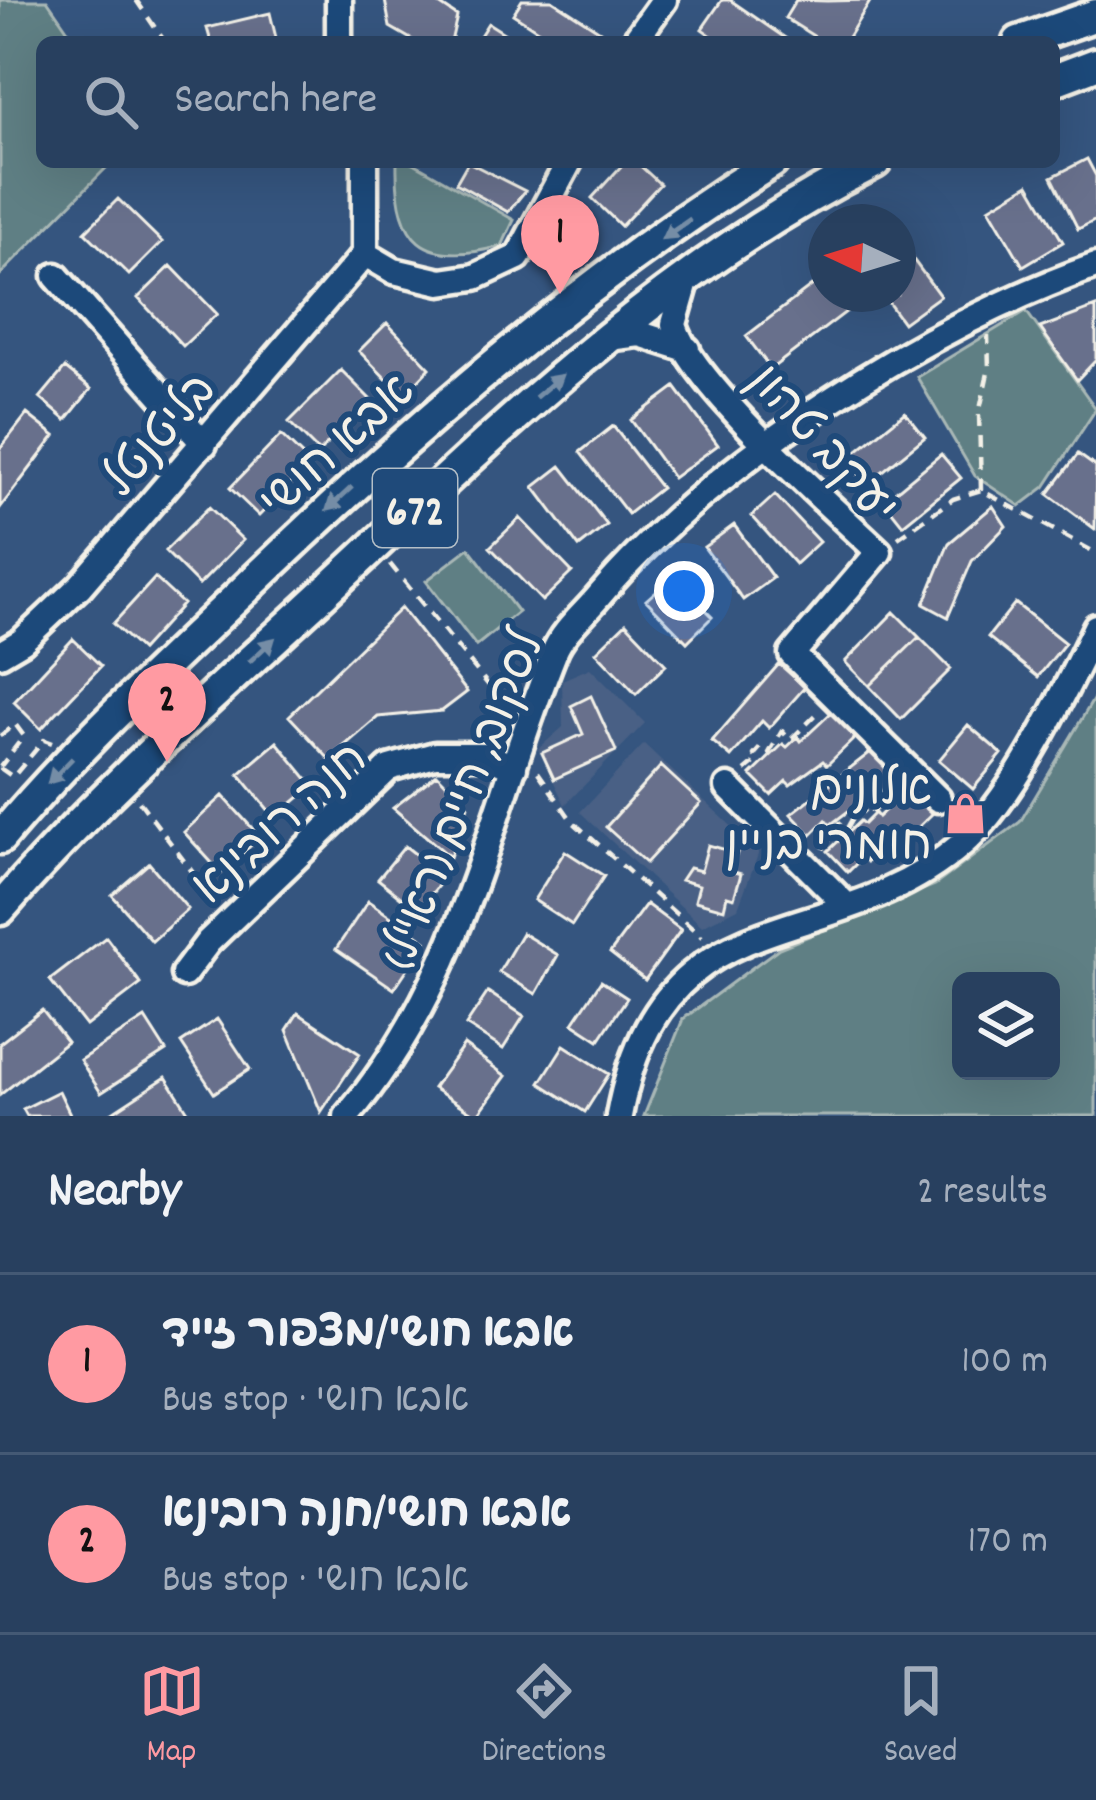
<!DOCTYPE html>
<meta charset="utf-8">
<style>
body{margin:0;font-family:Dekko,"Playpen Sans Hebrew",sans-serif;background:#304765;color:#f1f3f6}
.controls{position:absolute;right:36px;bottom:36px;display:grid;overflow:hidden;border-radius:18px;box-shadow:0 12px 48px #0002}
.controls button{width:108px;height:108px;display:grid;place-items:center;padding:0;border:0;border-bottom:3px solid #445974;background:#28405f;color:#f1f3f6;font:60px sans-serif}
.compass{position:absolute;left:808px;top:204px;width:108px;height:108px;border-radius:50%;background:#28405f;box-shadow:0 12px 48px #0002;rotate:274deg}
.you{position:absolute;left:684px;top:591px;width:42px;height:42px;margin:-30px;border:9px solid #fff;border-radius:50%;background:#1a73e8;box-shadow:0 0 0 18px #1a73e833}
.badge{display:grid;place-items:center;width:78px;height:78px;border-radius:50%;background:#ff9aa2;color:#111;font-size:39px;font-weight:700}
.pin{position:absolute;translate:-50% -99px;filter:drop-shadow(0 3px 6px #0008)}
.pin::after{content:'';position:absolute;top:63px;width:42px;height:36px;background:inherit;clip-path:polygon(0 0,100% 0,50% 100%)}
.list{margin:0;padding:0;list-style:none}
h2{display:flex;justify-content:space-between;align-items:center;height:156px;margin:0;padding:0 48px;font-size:51px}
h2 small{font-size:39px;font-weight:400;color:#a5afbd}
.list li{display:grid;grid-template-columns:78px 1fr auto;gap:36px;align-items:center;box-sizing:border-box;height:180px;padding:0 48px;border-top:3px solid #445974}
.list b{display:block;font-size:45px;white-space:nowrap}
.list p{margin:0;font-size:39px;white-space:nowrap;color:#a5afbd}
.list em{font-size:39px;font-style:normal;color:#a5afbd}
.icon{flex:none;width:66px;height:66px;fill:none;stroke:currentColor;stroke-width:2;stroke-linecap:round;stroke-linejoin:round}
.map{position:relative;flex:none;width:1096px;height:1116px;overflow:hidden}
.search{position:absolute;background:#28405f;box-shadow:0 12px 48px #0002;left:36px;right:36px;top:36px;height:132px;display:flex;align-items:center;gap:30px;box-sizing:border-box;padding:0 42px;border-radius:18px;color:#a5afbd;font-size:45px}
.sheet{height:516px;background:#28405f}
nav{display:flex;justify-content:space-around;align-items:center;box-sizing:border-box;height:168px;border-top:3px solid #445974;background:#28405f;font-size:33px;color:#a5afbd}
nav a{display:grid;justify-items:center;gap:6px}
nav .on{color:#ff9aa2}
.map>svg:first-child{display:block}
.built{fill:#486085}
.green{fill:#5e7f84;stroke:#a9b8b6;stroke-width:3;fill-rule:evenodd}
.building{fill:#676f8c;stroke:#f4f1e8;stroke-width:3}
.lines{fill:none;stroke-linecap:round;stroke-linejoin:round}
.minor-casing{stroke:#f4f1e8;stroke-width:33}
.major-casing{stroke:#f4f1e8;stroke-width:39}
.path{stroke:#f4f1e8;stroke-width:4.5;stroke-dasharray:12 9;stroke-linecap:butt}
.minor{stroke:#1f4a7a;stroke-width:24}
.major{stroke:#1f4a7a;stroke-width:30}
.oneway{fill:#748da6}
.labels{text-anchor:middle;stroke-width:12;stroke-linejoin:round;paint-order:stroke}
.shield{fill:#1f4a7a;stroke:#b4bfc7;stroke-width:3}
.shield-label{font-size:45px;font-weight:bold;fill:#f4f1e8}
.street-label{font-size:48px;fill:#f4f1e8;stroke:#1f4a7a}
.poi-label{font-size:48px;fill:#f4f1e8;stroke:#1f4a7a;text-anchor:end}
</style>
<div class="map">
<svg width="1096" height="1116" viewBox="0 0 1096 1116">
<rect width="100%" height="100%" fill="#35557f"/>
<filter id="ink" filterUnits="userSpaceOnUse"><feTurbulence type="fractalNoise" baseFrequency=".00833" numOctaves="2"/><feDisplacementMap in="SourceGraphic" scale="24" xChannelSelector="R" yChannelSelector="G"/><feConvolveMatrix kernelMatrix="1 2 1 2 8 2 1 2 1" color-interpolation-filters="sRGB"/></filter>
<g filter="url(#ink)">
<path class="built" d="M590,668L645,723L565,805L538,749L563,727L562,680Z
M644,744L759,852L738,908L702,926L580,812Z"/>
<path class="green" d="M0,0H47L76,42H42V162H112L0,275Z
M397,162H412L514,220L502,246C422,267 395,242 397,162Z
M1026,311L1096,409L1045,487L1020,506L975,476L917,377Z
M469,548L518,612L476,646L426,581Z
M1096,695V1116H644L683,1019L779,948L935,885L1020,822ZM961,981H1051V1071H961Z"/>
<path class="building" d="M385,0H433L457,16L451,42H416L390,27Z
M522,0H552L600,31L592,42H556L513,14Z
M722,0H730L791,42H720L702,29Z
M796,0L827,1L871,0L845,42H823L785,18Z
M270,13L277,42H211L207,28Z
M488,23L518,42H476Z
M1087,159L1096,176V220L1078,229L1052,177Z
M468,162L525,191L508,212L456,183Z
M625,162H636L660,184L621,226L592,198Z
M1029,184L1063,242L1023,266L989,208Z
M118,199L162,242L129,275L85,232Z
M898,239L940,296L903,323L882,294H898Z
M171,266L217,314L183,346L138,298Z
M826,275V294H853L859,302L771,369L746,336Z
M1096,307V360L1077,380L1040,328Z
M387,323L430,368L403,396L359,351Z
M65,368L91,389L66,420L40,398Z
M341,370L371,400L319,452L289,422Z
M675,387L718,445L673,478L631,420Z
M905,412L925,437L867,484L847,459Z
M27,414L55,436L0,508V449Z
M613,426L661,488L628,514L580,452Z
M281,435L310,463L259,516L230,488Z
M941,454L961,478L903,525L884,501Z
M1078,454L1096,467L1095,529L1048,494Z
M561,466L607,525L579,547L534,487Z
M775,495L819,542L795,564L752,516Z
M993,506L1006,526L972,561L948,617L924,604L949,543Z
M209,507L243,540L199,585L165,551Z
M520,518L572,572L542,601L490,547Z
M734,525L773,578L743,600L704,547Z
M672,577L712,617L687,642L646,600Z
M155,578L183,604L141,650L113,624Z
M1015,603L1065,643L1038,677L988,637Z
M401,608L467,692L442,711L378,717L329,759L289,716Z
M894,612L919,637L869,686L845,662Z
M626,623L666,665L636,694L596,652Z
M919,637L951,669L901,719L869,686Z
M73,639L101,666L41,729L14,702Z
M779,664L805,687L769,728L762,721L731,757L712,741Z
M591,696L616,751L554,779L542,753L583,734L571,706Z
M832,712L856,737L827,765L823,761L790,785L786,781L771,795L751,775L783,744L787,747L798,737L801,741Z
M968,725L1002,754L973,789L939,760Z
M277,742L313,786L275,818L239,774Z
M872,751L896,777L867,804L863,800L830,825L826,820L811,835L791,814Z
M661,766L701,803L646,863L606,827Z
M437,774L468,806L450,857L393,808Z
M909,788L933,813L904,841L900,837L867,862L863,857L848,872L828,851L860,821L864,824L875,813L878,817Z
M223,796L260,837L221,873L184,832Z
M708,845L737,853L731,871L741,874L734,898L727,896L724,909L695,901L699,885L681,880L689,868L701,871Z
M405,846L445,877L418,911L378,879Z
M565,851L604,876L572,925L534,900Z
M149,863L188,909L152,941L112,895Z
M368,901L426,941L394,989L336,949Z
M646,904L681,930L645,980L610,953Z
M522,933L558,955L536,994L499,972Z
M106,937L141,984L86,1026L50,980Z
M601,981L627,998L599,1040L573,1023Z
M488,992L524,1016L503,1049L466,1025Z
M42,1010L67,1042L0,1095V1043Z
M298,1013L360,1054L321,1112L287,1030Z
M145,1018L166,1051L101,1093L80,1060Z
M217,1019L250,1069L214,1093L181,1043Z
M464,1045L506,1076L477,1116L433,1088Z
M564,1045L609,1074L585,1112L540,1083Z
M166,1077L189,1113L109,1116L108,1115Z
M59,1091L71,1116H27L23,1109Z"/>
<g class="lines">
<defs>
<path id="minor" d="M339,42V0
M634,42L664,0
M365,254L394,271L441,282L475,277L518,257L569,162
M365,254V162
M56,276L204,444
M686,282L674,324C688,381 832,507 879,552L792,654L938,799
M608,338L640,334L687,349
M0,654L22,641L80,586L365,254
M728,787L845,904
M184,974L208,942L389,768L435,755H485L514,767
M347,1116C464,979 489,815 554,653C562,632 585,613 599,596C714,461 928,324 1096,266
M619,1116C661,887 830,959 962,844C1013,800 1067,688 1096,627"/>
<path id="major" d="M1019,42L1096,15
M1054,80L1096,64
M0,838C72,752 155,675 236,598C402,438 576,285 772,162
M0,909C99,794 214,695 325,592C495,434 665,266 875,162"/>
</defs>
<use href="#minor" class="minor-casing"/>
<use href="#major" class="major-casing"/>
<path class="path" d="M136,0L165,42
M547,254L568,250L571,271
M981,490L979,414L989,368L988,335
M898,538L953,499L981,490L1096,553
M390,564L490,687L523,676
M0,736L15,724L24,736L0,767
M0,768L13,777L44,740L52,743
M745,771L758,760L754,755L761,747L769,753L782,731L790,740L821,710
M538,772L572,821L702,937
M139,801L215,902
M823,849L839,823L846,830L859,807L868,816L899,786"/>
<use href="#minor" class="minor"/>
<use href="#major" class="major"/>
</g>
<defs><path id="oneway-solid" d="M-6-.8H1V-3.2L6.5 0L1 3.2V.8H-6Z" transform="scale(3)"/></defs>
<g class="oneway">
<use href="#oneway-solid" transform="translate(676 229) rotate(145)"/>
<use href="#oneway-solid" transform="translate(549 386) rotate(-40)"/>
<use href="#oneway-solid" transform="translate(339 499) rotate(137)"/>
<use href="#oneway-solid" transform="translate(262 650) rotate(-43)"/>
<use href="#oneway-solid" transform="translate(60 771) rotate(134)"/>
</g>
</g>
<defs>
<symbol id="shop-bare" viewBox="-9 -9 18 18"><path d="M-5-2.5h2.3a2.7 3.5 0 0 1 5.4 0H5L5.5 6h-11ZM-1.5-2.5h3a1.5 2.3 0 0 0-3 0Z" fill="#ff9aa2" stroke="#1f4a7a" stroke-width="2.5" paint-order="stroke"/></symbol>
</defs>
<g fill-rule="evenodd">
<use href="#shop-bare" x="936" y="784" width="59" height="59"/>
</g>
<g class="labels">
<rect class="shield" x="373" y="469" width="84" height="78" rx="9"/>
<g class="shield-label">
<text x="415" y="524">672</text>
</g>
<g class="street-label">
<text transform="translate(157 433) rotate(-49)" y="17">בליטנטל</text>
<text transform="translate(825 442) rotate(48)" y="17">יעקב טהון</text>
<text transform="translate(335 444) rotate(-42)" y="17">אבא חושי</text>
<text transform="translate(460 799) rotate(-68)" y="17">לסקוב, חיים (רא"ל)</text>
<text transform="translate(278 821) rotate(-42)" y="17">חנה רובינא</text>
</g>
<g class="poi-label">
<text x="932" y="803">אלונים<tspan x="932" dy="55">חומרי בניין</tspan></text>
</g>
</g>
</svg>
<div class="controls">
<button><svg class="icon" aria-label="layers" viewBox="0 0 24 24"><path d="M12 4l9 5-9 5-9-5zM3 14l9 5 9-5"/></svg></button>
</div>
<svg class="compass" viewBox="-18 -18 36 36"><path d="M0-13l5 13h-10z" fill="#e53935"/><path d="M0 13l5-13h-10z" fill="#a5afbd"/></svg>
<div class="you"></div>
<div class="pin badge" style="left:560px;top:294px">1</div>
<div class="pin badge" style="left:167px;top:762px">2</div>
<div class="search"><svg class="icon" aria-label="search" viewBox="0 0 24 24"><circle cx="10" cy="10" r="6"/><path d="M15 15l6 6"/></svg>Search here</div>
</div>
<section class="sheet">
<h2>Nearby<small>2 results</small></h2>
<ul class="list">
<li><span class="badge">1</span><div><b>אבא חושי/מצפור זייד</b><p>Bus stop · אבא חושי</p></div><em>100 m</em></li>
<li><span class="badge">2</span><div><b>אבא חושי/חנה רובינא</b><p>Bus stop · אבא חושי</p></div><em>170 m</em></li>
</ul>
</section>
<nav>
<a class="on"><svg class="icon" aria-label="map" viewBox="0 0 24 24"><path d="M3 6l6-2 6 2 6-2v14l-6 2-6-2-6 2zM9 4v14M15 6v14"/></svg>Map</a>
<a><svg class="icon" aria-label="directions" viewBox="0 0 24 24"><path d="M12 3l9 9-9 9-9-9zM9 14v-3h6M13 9l2 2-2 2"/></svg>Directions</a>
<a><svg class="icon" aria-label="saved" viewBox="0 0 24 24"><path d="M7 4h10v16l-5-4-5 4z"/></svg>Saved</a>
</nav>
